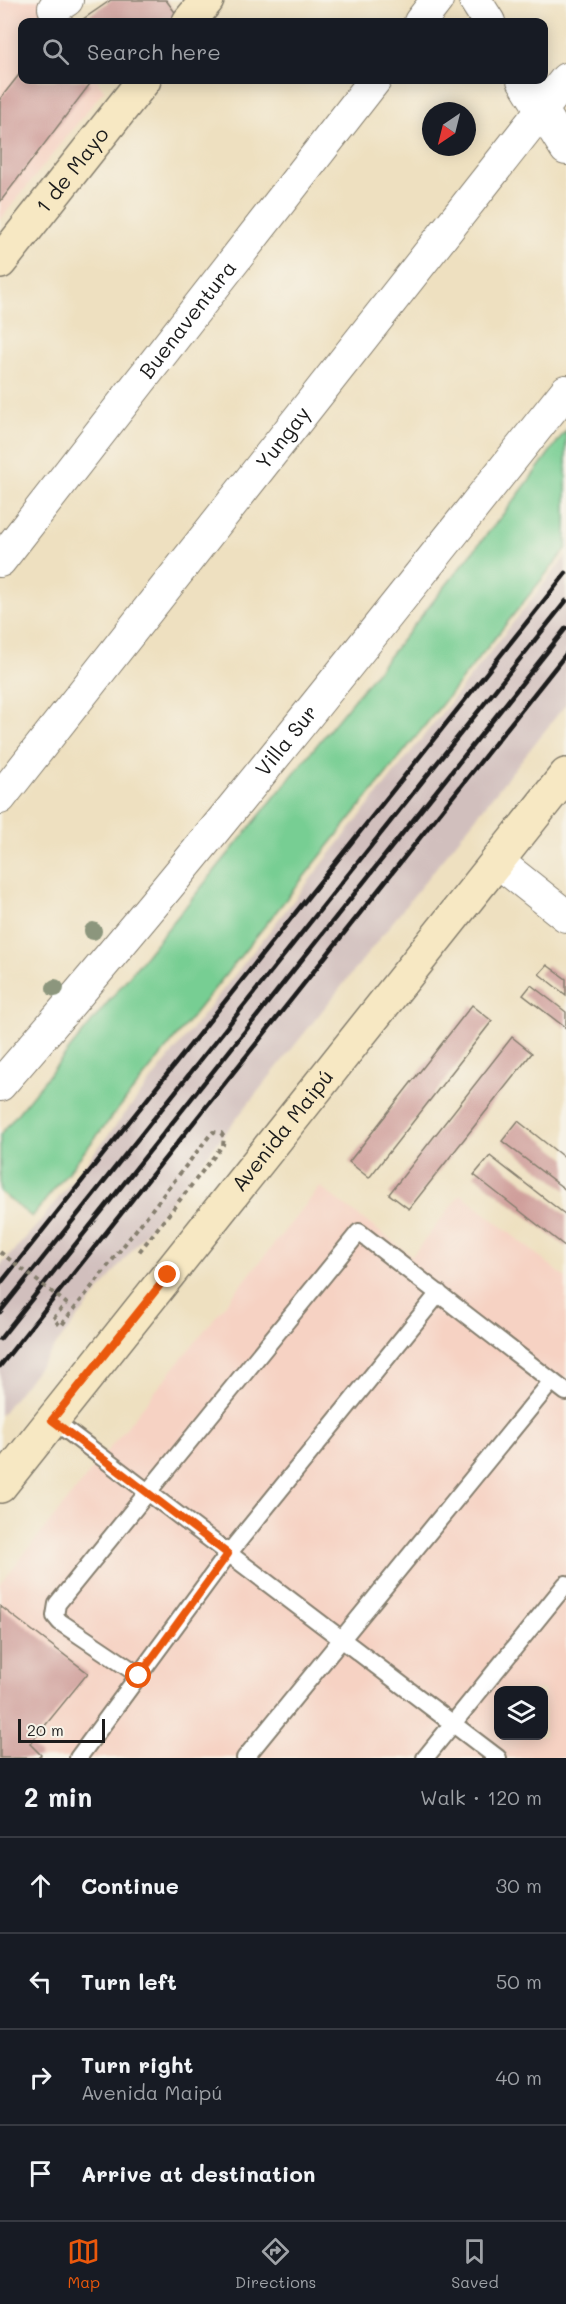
<!DOCTYPE html>
<meta charset="utf-8">
<style>
body{margin:0;font-family:Mali,sans-serif;background:#242831;color:#f1f3f6}
.controls{position:absolute;right:18px;bottom:18px;display:grid;overflow:hidden;border-radius:12px;box-shadow:0 3px 15px #0003}
.controls button{width:54px;height:54px;display:grid;place-items:center;padding:0;border:0;border-bottom:2px solid #363941;background:#171b24;color:#f1f3f6;font:30px sans-serif}
.compass{position:absolute;left:422px;top:102px;width:54px;height:54px;border-radius:50%;background:#171b24;box-shadow:0 3px 15px #0003;rotate:215deg}
.scale{position:absolute;left:18px;bottom:15px;width:87px;box-sizing:border-box;padding-left:6px;border:3px solid #1c1c1c;border-top:0;font-size:16px;line-height:21px;white-space:nowrap;color:#1c1c1c;-webkit-text-stroke:4px #f7f3e8;paint-order:stroke}
.stop{position:absolute;width:18px;height:18px;margin:-14px;border:4px solid #ea580c;border-radius:50%;background:#fff}
.stop.end{background:#ea580c;border-color:#fff;box-shadow:0 2px 6px #0008}
.list{margin:0;padding:0;list-style:none}
h2{display:flex;justify-content:space-between;align-items:center;height:78px;margin:0;padding:0 24px;font-size:26px}
h2 small{font-size:20px;font-weight:400;color:#9ea1a6}
.list li{display:grid;grid-template-columns:39px 1fr auto;gap:18px;align-items:center;box-sizing:border-box;height:96px;padding:0 24px;border-top:2px solid #363941}
.list b{display:block;font-size:22px;white-space:nowrap}
.list p{margin:0;font-size:20px;white-space:nowrap;color:#9ea1a6}
.list em{font-size:20px;font-style:normal;color:#9ea1a6}
.icon{flex:none;width:33px;height:33px;fill:none;stroke:currentColor;stroke-width:2;stroke-linecap:round;stroke-linejoin:round}
.map{position:relative;flex:none;width:566px;height:1758px;overflow:hidden}
.search{position:absolute;background:#171b24;box-shadow:0 3px 15px #0003;left:18px;right:18px;top:18px;height:66px;display:flex;align-items:center;gap:15px;box-sizing:border-box;padding:0 21px;border-radius:12px;color:#9ea1a6;font-size:22px}
.sheet{height:462px;background:#171b24}
nav{display:flex;justify-content:space-around;align-items:center;box-sizing:border-box;height:84px;border-top:2px solid #363941;background:#171b24;font-size:16px;color:#9ea1a6}
nav a{display:grid;justify-items:center;gap:3px}
nav .on{color:#ea580c}
.map>svg:first-child{display:block}
.built{fill:#f6d2c3;fill-rule:evenodd}
.industrial{fill:#d1bfbd}
.green{fill:#77ce93;stroke:#4a7558;stroke-width:1.5}
.building{fill:#ce9b98}
.lines{fill:none;stroke-linecap:round;stroke-linejoin:round}
.lane-casing{stroke:#857e6e;stroke-width:20}
.street-casing{stroke:#857e6e;stroke-width:34}
.secondary-casing{stroke:#857e6e;stroke-width:36}
.lane{stroke:#fff;stroke-width:16}
.street{stroke:#fff;stroke-width:32}
.secondary{stroke:#f7e8c3;stroke-width:33}
.rail{stroke:#1c1c1c;stroke-width:4.5}
.path-bridge{stroke:#857e6e;stroke-width:4;stroke-dasharray:4.5 4.5;stroke-linecap:butt}
.tree{fill:#8c967d}
.route{stroke:#ea580c;stroke-width:8}
.labels{text-anchor:middle;stroke-width:4.5;stroke-linejoin:round;paint-order:stroke}
.street-label{font-size:21px;fill:#1c1c1c;stroke:#f7f3e8}
</style>
<div class="map">
<svg width="566" height="1758" viewBox="0 0 566 1758">
<rect width="100%" height="100%" fill="#f7f3e8"/>
<filter id="ink" filterUnits="userSpaceOnUse"><feTurbulence type="fractalNoise" baseFrequency=".0167" numOctaves="2"/><feDisplacementMap in="SourceGraphic" scale="12" xChannelSelector="R" yChannelSelector="G"/><feConvolveMatrix kernelMatrix="1 2 1 2 8 2 1 2 1" color-interpolation-filters="sRGB"/></filter>
<filter id="wash" filterUnits="userSpaceOnUse"><feTurbulence type="fractalNoise" baseFrequency=".008" numOctaves="4" result="noise"/><feDisplacementMap in="SourceGraphic" scale="24" xChannelSelector="R" yChannelSelector="G"/><feGaussianBlur stdDeviation="1.35" result="paint"/><feColorMatrix in="noise" values="0 0 0 0 0 0 0 0 0 0 0 0 0 0 0 0 0 1.4 0 .05"/><feComposite in="paint" operator="in"/></filter>
<g filter="url(#wash)">
<rect width="100%" height="100%" fill="#eee0c0"/>
<path class="built" d="M0,0H41L57,22H22V80H97L104,90L0,220Z
M320,1187L412,1256L461,1194L566,1278V1758H0V1584ZM498,1690H544V1736H498Z"/>
<path class="industrial" d="M566,556V704L0,1416V1266L37,1225Z"/>
<path class="green" d="M566,430V549L32,1217L0,1192V1135L390,655L516,498Z"/>
<g id="blocks">
<path class="building" d="M111,0H166L177,15L167,22H79Z
M22,71V80H85L90,84L0,202V99Z
M547,965L566,979V995L539,974Z
M531,985L566,1012V1028L523,995Z
M472,1005L492,1021L369,1178L349,1162Z
M512,1037L532,1053L409,1209L389,1194Z
M518,1121L566,1159V1190L502,1141Z
M490,1156L566,1215V1247L474,1175Z
M0,1606L88,1673L30,1744L41,1755L38,1758H0Z"/>
</g>
</g>
<g filter="url(#ink)">
<use href="#blocks" fill-opacity="0" stroke="#857e6e" stroke-width="1.5"/>
<g class="lines">
<defs>
<path id="lane" d="M53,1420L498,1758
M139,1675L60,1622L55,1616L57,1604L359,1232L566,1392
M78,1758L228,1554L439,1293
M245,1758L552,1381
M425,1758L566,1584"/>
<g id="street">
<path d="M475,0L489,22"/>
<path d="M54,8L67,0"/>
<path d="M420,22L437,0"/>
<path d="M523,80L566,149"/>
<path id="s1" d="M0,561L375,80"/>
<path id="s2" d="M0,798L566,79"/>
<path d="M497,861L566,916"/>
<path id="s3" d="M0,1085C196,860 380,624 566,391"/>
</g>
<g id="secondary">
<path d="M189,22L207,0"/>
<path id="s4" d="M0,262L144,80"/>
<path id="s5" d="M0,1486L566,775"/>
</g>
</defs>
<use href="#lane" class="lane-casing"/>
<use href="#street" class="street-casing"/>
<use href="#secondary" class="secondary-casing"/>
<use href="#lane" class="lane"/>
<use href="#street" class="street"/>
<use href="#secondary" class="secondary"/>
<path class="rail" d="M0,1284L566,573
M0,1312L566,601
M0,1339L566,628
M0,1366L566,654"/>
<path class="path-bridge" d="M0,1252L66,1303L53,1319L61,1326L210,1135L213,1132L221,1133L224,1137L223,1145L139,1252"/>
</g>
<g class="tree">
<circle cx="93" cy="931" r="9"/>
<circle cx="55" cy="988" r="9"/>
</g>
</g>
<g class="lines" filter="url(#ink)">
<path class="route" d="M139,1676L228,1554L52,1420L168,1275"/>
</g>
<g class="labels">
<g class="street-label">
<text dy="7" stroke="none"><textPath href="#s4" startOffset="117">1 de Mayo</textPath></text>
<text dy="7" stroke="none"><textPath href="#s1" startOffset="306">Buenaventura</textPath></text>
<text dy="7" stroke="none"><textPath href="#s2" startOffset="458">Yungay</textPath></text>
<text dy="7" stroke="none"><textPath href="#s3" startOffset="448">Villa Sur</textPath></text>
<text dy="7" stroke="none"><textPath href="#s5" startOffset="454">Avenida Maipú</textPath></text>
</g>
</g>
</svg>
<div class="controls">
<button><svg class="icon" aria-label="layers" viewBox="0 0 24 24"><path d="M12 4l9 5-9 5-9-5zM3 14l9 5 9-5"/></svg></button>
</div>
<svg class="compass" viewBox="-18 -18 36 36"><path d="M0-13l5 13h-10z" fill="#e53935"/><path d="M0 13l5-13h-10z" fill="#9ea1a6"/></svg>
<div class="scale">20 m</div>
<div class="stop" style="left:139px;top:1676px"></div>
<div class="stop end" style="left:168px;top:1275px"></div>
<div class="search"><svg class="icon" aria-label="search" viewBox="0 0 24 24"><circle cx="10" cy="10" r="6"/><path d="M15 15l6 6"/></svg>Search here</div>
</div>
<section class="sheet">
<h2>2 min<small>Walk · 120 m</small></h2>
<ul class="list">
<li><svg class="icon" aria-label="ahead" viewBox="0 0 24 24"><path d="M12 20V5M6 11l6-6 6 6"/></svg><div><b>Continue</b></div><em>30 m</em></li>
<li><svg class="icon" aria-label="left" viewBox="0 0 24 24"><path d="M17 20v-9H6M10 6l-5 5 5 5"/></svg><div><b>Turn left</b></div><em>50 m</em></li>
<li><svg class="icon" aria-label="right" viewBox="0 0 24 24"><path d="M7 20v-9h11M14 6l5 5-5 5"/></svg><div><b>Turn right</b><p>Avenida Maipú</p></div><em>40 m</em></li>
<li><svg class="icon" aria-label="arrive" viewBox="0 0 24 24"><path d="M6 21V4h12l-3 4 3 4H6"/></svg><div><b>Arrive at destination</b></div></li>
</ul>
</section>
<nav>
<a class="on"><svg class="icon" aria-label="map" viewBox="0 0 24 24"><path d="M3 6l6-2 6 2 6-2v14l-6 2-6-2-6 2zM9 4v14M15 6v14"/></svg>Map</a>
<a><svg class="icon" aria-label="directions" viewBox="0 0 24 24"><path d="M12 3l9 9-9 9-9-9zM9 14v-3h6M13 9l2 2-2 2"/></svg>Directions</a>
<a><svg class="icon" aria-label="saved" viewBox="0 0 24 24"><path d="M7 4h10v16l-5-4-5 4z"/></svg>Saved</a>
</nav>
